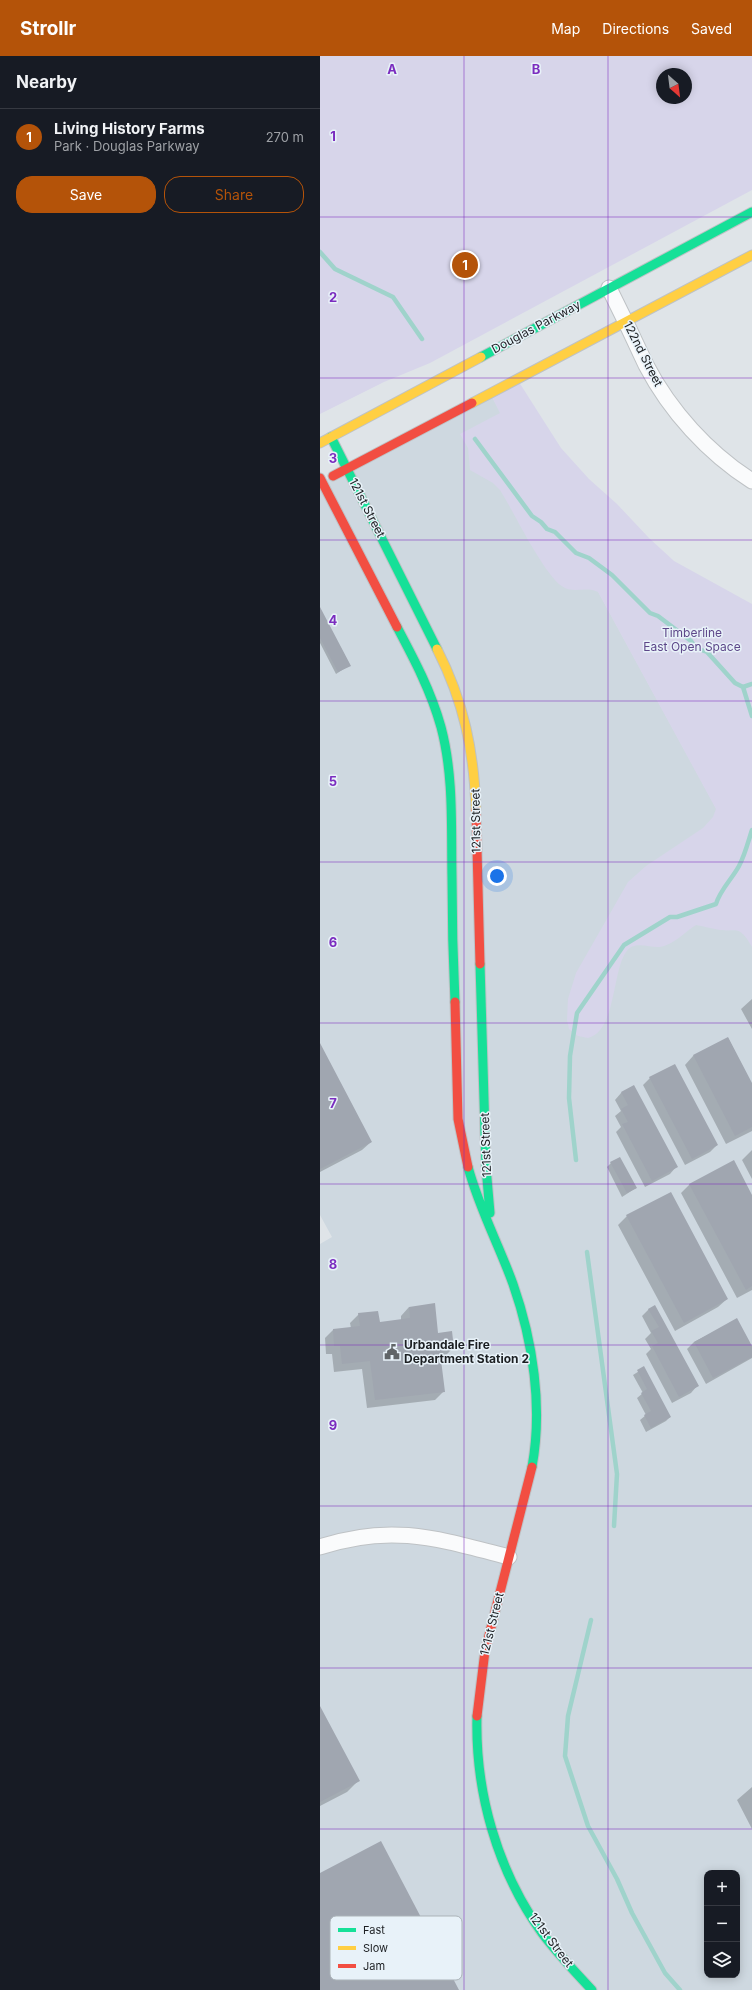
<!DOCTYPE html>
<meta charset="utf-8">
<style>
body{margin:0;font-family:Inter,sans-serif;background:#20242c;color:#f1f3f6}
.controls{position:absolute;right:12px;bottom:12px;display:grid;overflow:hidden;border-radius:8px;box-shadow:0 2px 10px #0003}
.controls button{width:36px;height:36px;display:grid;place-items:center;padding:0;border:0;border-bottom:1px solid #363941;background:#171b24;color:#f1f3f6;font:20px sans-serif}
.compass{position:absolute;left:336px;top:12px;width:36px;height:36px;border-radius:50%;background:#171b24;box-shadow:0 2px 10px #0003;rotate:152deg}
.you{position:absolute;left:177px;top:820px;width:14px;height:14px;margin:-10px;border:3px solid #fff;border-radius:50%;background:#1a73e8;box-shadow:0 0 0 6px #1a73e833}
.badge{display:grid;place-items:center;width:26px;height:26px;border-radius:50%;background:#b45309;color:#fff;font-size:13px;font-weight:700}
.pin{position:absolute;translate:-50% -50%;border:2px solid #fff;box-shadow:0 1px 4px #0006}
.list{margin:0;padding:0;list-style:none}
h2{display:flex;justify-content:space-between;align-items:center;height:52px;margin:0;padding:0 16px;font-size:17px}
h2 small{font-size:13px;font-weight:400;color:#9ea1a6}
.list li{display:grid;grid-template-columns:26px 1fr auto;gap:12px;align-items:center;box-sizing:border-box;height:56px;padding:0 16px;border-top:1px solid #363941}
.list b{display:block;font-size:15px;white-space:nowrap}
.list p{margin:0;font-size:13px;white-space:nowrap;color:#9ea1a6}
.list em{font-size:13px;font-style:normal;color:#9ea1a6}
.actions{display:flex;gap:8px;padding:12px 16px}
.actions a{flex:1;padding:9px 0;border:1px solid #b45309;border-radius:16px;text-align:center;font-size:14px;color:#b45309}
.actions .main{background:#b45309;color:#fff}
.icon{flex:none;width:22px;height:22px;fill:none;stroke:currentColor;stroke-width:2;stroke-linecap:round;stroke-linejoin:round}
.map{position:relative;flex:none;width:432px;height:1934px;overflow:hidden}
header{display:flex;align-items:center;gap:24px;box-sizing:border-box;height:56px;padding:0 20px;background:#b45309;color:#fff}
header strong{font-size:19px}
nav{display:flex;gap:22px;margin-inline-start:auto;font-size:14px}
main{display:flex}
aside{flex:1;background:#171b24}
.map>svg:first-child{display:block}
.built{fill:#ced8e0;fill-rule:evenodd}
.green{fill:#d7d5ea;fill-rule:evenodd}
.shadow{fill:#0003}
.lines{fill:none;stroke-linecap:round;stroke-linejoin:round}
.stream{stroke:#9fd3cb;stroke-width:4.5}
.building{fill:#a0a6b0}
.street-casing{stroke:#bec2c5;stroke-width:17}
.fast-casing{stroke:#bec2c5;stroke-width:11}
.slow-casing{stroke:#bec2c5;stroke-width:11}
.jam-casing{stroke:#bec2c5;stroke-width:11}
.street{stroke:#fafbfc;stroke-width:15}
.fast{stroke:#16e098;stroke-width:9}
.slow{stroke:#ffcf43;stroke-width:9}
.jam{stroke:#f24e42;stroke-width:9}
.grid{fill:none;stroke:#7b2cbf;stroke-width:1;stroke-opacity:0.55}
.labels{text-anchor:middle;stroke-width:3;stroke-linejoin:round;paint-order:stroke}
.street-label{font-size:12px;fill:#1c1f22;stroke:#e8f2f9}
.park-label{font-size:12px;fill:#5d4789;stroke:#e8f2f9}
.poi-label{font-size:12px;font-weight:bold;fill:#1c1f22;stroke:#e8f2f9;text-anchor:start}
.key{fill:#e8f2f9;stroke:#abb3b8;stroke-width:1}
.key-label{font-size:11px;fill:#1c1f22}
.grid-label{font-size:13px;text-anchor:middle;font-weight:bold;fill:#7b2cbf;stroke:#e8f2f9;stroke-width:3;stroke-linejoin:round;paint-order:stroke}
</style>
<header>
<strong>Strollr</strong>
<nav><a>Map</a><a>Directions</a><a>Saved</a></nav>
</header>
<main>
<aside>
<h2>Nearby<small></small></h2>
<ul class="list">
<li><span class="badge">1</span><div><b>Living History Farms</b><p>Park · Douglas Parkway</p></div><em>270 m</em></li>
</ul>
<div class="actions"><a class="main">Save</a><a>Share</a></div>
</aside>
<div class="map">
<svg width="432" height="1934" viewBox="0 0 432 1934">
<rect width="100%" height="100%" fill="#dfe4e8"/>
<path class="built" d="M170,337L432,818V1934H0V1188L12,1181L0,1159V427ZM387,1817H417V1919H387Z"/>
<path class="green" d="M0,0H432V134L110,307L64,326L0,358ZM342,18H366V42H342Z
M197,323L241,392L269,423L297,448L329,482L354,505L432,548V891C418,866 416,878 395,873C388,872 383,870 376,869C365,876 353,889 340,891C329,892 314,884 306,896C292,916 296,975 268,982L258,980L249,973L247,964L248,943L256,917L308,826L326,810L383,772L393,761L396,753L278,536C266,530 256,537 245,532C226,524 193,454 180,434L173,427L150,414L148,392L140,378L180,357L170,337Z"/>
<path class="shadow" d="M0,554L30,609L16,618L0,587Z
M432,943V973L421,953Z
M408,982L432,1029V1075L406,1088L365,1009L373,1000Z
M0,989L51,1086L42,1094L0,1116Z
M330,1022L397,1089L390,1096L365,1109L323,1029Z
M314,1031L356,1111L350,1118L325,1131L296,1076L301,1071L295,1060L301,1055L295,1044L301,1037Z
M432,1094V1123L422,1104Z
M291,1107L316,1132L302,1141L287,1111Z
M370,1128L432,1141V1234L417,1242L361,1137Z
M307,1160L407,1243L398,1251L355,1275L298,1169Z
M89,1251L133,1292L124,1301L120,1302L124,1335L115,1344L47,1352L42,1313L14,1316L12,1298H6L5,1282L13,1274L31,1272L30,1267L39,1258L59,1267L81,1264V1260Z
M329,1253L377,1330L371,1337L352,1347L326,1298L331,1293L325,1283L331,1277L322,1260Z
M417,1264L432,1292V1302L386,1328L367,1293L374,1286Z
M324,1312L350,1361L346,1365L326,1376L320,1364L326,1359L317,1342L323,1337L313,1319Z
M0,1652L38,1725L27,1736L0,1750Z
M432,1731V1773L417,1744Z"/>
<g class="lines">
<path class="stream" d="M0,196L15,213L73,241L102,283
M155,383L212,460L221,466L227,473L235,476L256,497L269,502L292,519L330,557L338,560L371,585L376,592L387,596L415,627L423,631L432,628
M423,631L432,660
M256,1104L249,1042L250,1000L257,957L304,889L350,861H357L396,848C400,834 412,823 419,810C425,799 428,786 432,774
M267,1196L297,1418L294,1470
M271,1564L248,1660L245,1700L268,1770L297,1823L312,1857L345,1917L360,1934"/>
</g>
<path class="building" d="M0,551L31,610L18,616L0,582Z
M408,981L432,1027V1071L415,1080L373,999Z
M0,987L52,1086L0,1113Z
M355,1008L398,1089L372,1103L329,1021Z
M314,1029L358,1111L332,1125L302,1068L308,1066L301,1053L308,1049L301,1036Z
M300,1101L317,1132L307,1137L290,1106Z
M414,1104L432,1139V1230L426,1234L369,1128Z
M351,1136L408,1243L364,1267L306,1159Z
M115,1247L118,1277L132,1275L134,1293L120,1296L125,1336L55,1344L50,1305L22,1308L20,1290H14L13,1273L40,1270L38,1257L58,1255L60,1266L90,1262L89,1251Z
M335,1249L379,1330L359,1341L332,1290L338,1287L331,1275L339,1271L328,1253Z
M417,1262L432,1290V1301L393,1322L374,1286Z
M324,1310L351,1361L331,1372L324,1359L331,1355L321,1337L327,1333L317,1314Z
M0,1650L40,1725L0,1746Z
M61,1785L139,1934H0V1817Z"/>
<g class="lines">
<defs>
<path id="street" d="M289,232C302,258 314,283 326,309C350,355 388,397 432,425
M0,1491C72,1467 119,1483 189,1501"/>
<path id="fast" d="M161,301L432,156
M11,381L117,593
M77,571C94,603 111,635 121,671C134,720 131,771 132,821C132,863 133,904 135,946
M160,908L166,1111L170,1157
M148,1111C159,1152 179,1189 193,1228C213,1285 223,1351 212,1411
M157,1660C155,1736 177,1814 222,1877C237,1897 255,1916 272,1934"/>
<path id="slow" d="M152,347L432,199
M0,387L161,301
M117,593C144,646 154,695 156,754"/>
<path id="jam" d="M13,420L152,347
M0,422L77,571
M156,754L160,908
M135,946L138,1063L148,1111
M157,1660L165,1595L212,1411"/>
</defs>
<use href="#street" class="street-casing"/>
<use href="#fast" class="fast-casing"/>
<use href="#slow" class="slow-casing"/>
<use href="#jam" class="jam-casing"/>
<use href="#street" class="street"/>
<use href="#fast" class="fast"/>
<use href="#slow" class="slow"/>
<use href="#jam" class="jam"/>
</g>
<path class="grid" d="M144,0V1934M288,0V1934M0,161H432M0,322H432M0,484H432M0,645H432M0,806H432M0,967H432M0,1128H432M0,1289H432M0,1450H432M0,1612H432M0,1773H432"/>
<defs>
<symbol id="civic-bare" viewBox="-9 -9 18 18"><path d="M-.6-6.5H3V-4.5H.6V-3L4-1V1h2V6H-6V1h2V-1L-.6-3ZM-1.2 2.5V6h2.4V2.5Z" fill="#606467" stroke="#e8f2f9" stroke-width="2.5" paint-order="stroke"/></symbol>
</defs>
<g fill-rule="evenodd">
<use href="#civic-bare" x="61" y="1285" width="22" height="22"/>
</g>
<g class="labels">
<g class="street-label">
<text transform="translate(216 271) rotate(-28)" y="4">Douglas Parkway</text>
<text transform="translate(323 298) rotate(63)" y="4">122nd Street</text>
<text transform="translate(47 452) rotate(63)" y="4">121st Street</text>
<text transform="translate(156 765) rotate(-91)" y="4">121st Street</text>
<text transform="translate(166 1089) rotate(-92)" y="4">121st Street</text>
<text transform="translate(172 1568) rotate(-76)" y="4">121st Street</text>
<text transform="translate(231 1884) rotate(53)" y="4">121st Street</text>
</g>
<g class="park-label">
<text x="372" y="581">Timberline<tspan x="372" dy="14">East Open Space</tspan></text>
</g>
<g class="poi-label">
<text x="84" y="1293">Urbandale Fire<tspan x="84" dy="14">Department Station 2</tspan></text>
</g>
</g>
<rect x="10" y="1860" width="132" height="64" rx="6" class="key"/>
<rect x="18" y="1872" width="18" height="4" fill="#16e098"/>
<rect x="18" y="1890" width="18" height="4" fill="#ffcf43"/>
<rect x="18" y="1908" width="18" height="4" fill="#f24e42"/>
<g class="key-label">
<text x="43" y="1878">Fast</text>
<text x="43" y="1896">Slow</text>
<text x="43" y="1914">Jam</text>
</g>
<g class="grid-label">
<text x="72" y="18">A</text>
<text x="216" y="18">B</text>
<text x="13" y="85">1</text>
<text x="13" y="246">2</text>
<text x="13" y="407">3</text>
<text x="13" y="569">4</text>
<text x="13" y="730">5</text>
<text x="13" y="891">6</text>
<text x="13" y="1052">7</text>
<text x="13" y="1213">8</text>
<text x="13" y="1374">9</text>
</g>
</svg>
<div class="controls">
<button>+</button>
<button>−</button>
<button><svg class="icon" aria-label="layers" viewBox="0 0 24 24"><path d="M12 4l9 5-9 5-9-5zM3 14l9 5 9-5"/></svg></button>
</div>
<svg class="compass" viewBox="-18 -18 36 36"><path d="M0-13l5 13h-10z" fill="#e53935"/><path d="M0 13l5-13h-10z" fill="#9ea1a6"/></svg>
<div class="you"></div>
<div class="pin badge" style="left:145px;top:209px">1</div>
</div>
</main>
